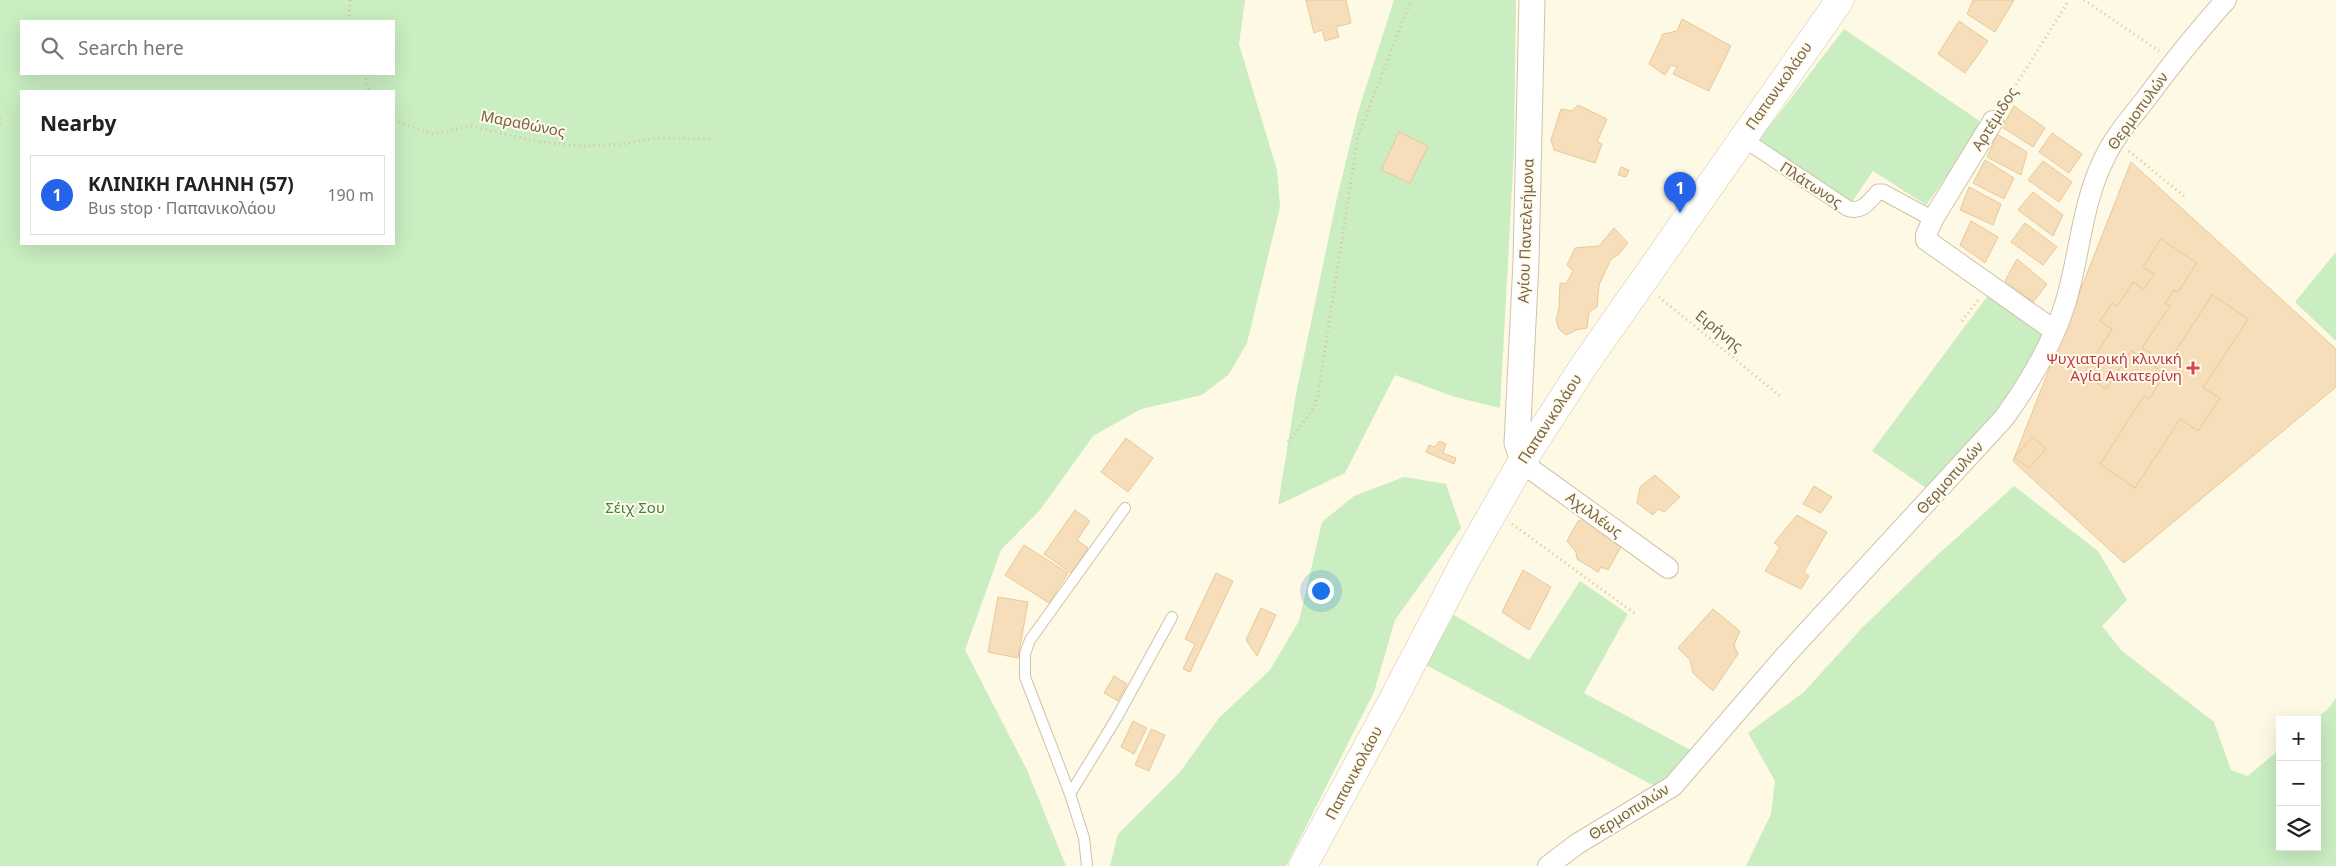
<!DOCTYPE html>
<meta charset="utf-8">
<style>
body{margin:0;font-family:"Noto Sans",sans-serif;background:#f6f6f6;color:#222}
.controls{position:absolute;right:15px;bottom:15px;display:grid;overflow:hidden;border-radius:0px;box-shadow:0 5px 20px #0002}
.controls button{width:45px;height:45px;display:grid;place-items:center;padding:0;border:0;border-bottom:1px solid #e0e0e0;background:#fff;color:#222;font:25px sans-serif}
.you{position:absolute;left:1320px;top:590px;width:18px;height:18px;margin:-12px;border:4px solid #fff;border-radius:50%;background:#1a73e8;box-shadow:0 0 0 8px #1a73e833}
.badge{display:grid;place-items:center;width:32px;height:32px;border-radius:50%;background:#2563eb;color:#fff;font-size:16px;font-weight:700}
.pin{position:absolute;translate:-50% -41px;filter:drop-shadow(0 1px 2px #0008)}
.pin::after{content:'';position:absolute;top:26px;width:18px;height:15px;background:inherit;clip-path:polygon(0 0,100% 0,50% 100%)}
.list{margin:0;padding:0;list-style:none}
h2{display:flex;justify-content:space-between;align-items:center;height:65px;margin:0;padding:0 20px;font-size:21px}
h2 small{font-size:16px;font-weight:400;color:#767676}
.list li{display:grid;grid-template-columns:32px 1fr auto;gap:15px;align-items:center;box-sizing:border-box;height:80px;margin:0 10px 10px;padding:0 10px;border:1px solid #e0e0e0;border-radius:0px}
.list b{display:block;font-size:19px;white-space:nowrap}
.list p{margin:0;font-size:16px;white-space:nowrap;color:#767676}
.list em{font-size:16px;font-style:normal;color:#767676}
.icon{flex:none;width:28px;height:28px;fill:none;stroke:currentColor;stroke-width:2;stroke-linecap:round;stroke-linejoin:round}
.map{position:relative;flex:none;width:2336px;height:866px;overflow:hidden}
.search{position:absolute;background:#fff;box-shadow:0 5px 20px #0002;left:20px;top:20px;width:375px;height:55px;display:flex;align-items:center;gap:12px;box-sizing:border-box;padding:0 18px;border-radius:0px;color:#767676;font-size:19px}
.panel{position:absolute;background:#fff;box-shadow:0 5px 20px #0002;left:20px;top:90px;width:375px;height:155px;border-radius:0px}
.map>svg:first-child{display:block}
.green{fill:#caedc1;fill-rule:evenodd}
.building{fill:#f5deb9;stroke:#e9c898}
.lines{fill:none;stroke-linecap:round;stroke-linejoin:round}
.service-casing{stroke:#d0c2a9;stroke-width:12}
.pedestrian-casing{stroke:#d0c2a9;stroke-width:17}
.minor-casing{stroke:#d0c2a9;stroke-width:22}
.tertiary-casing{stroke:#d0c2a9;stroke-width:27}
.secondary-casing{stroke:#d4c4a6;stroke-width:29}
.path{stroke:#dbc19c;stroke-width:3;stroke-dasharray:1 4;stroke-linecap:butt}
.service{stroke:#fff;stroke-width:10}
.pedestrian{stroke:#fff;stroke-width:15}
.minor{stroke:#fff;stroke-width:20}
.tertiary{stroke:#fff;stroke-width:25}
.secondary{stroke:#fff;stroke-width:28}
.health-dot{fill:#e0444e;stroke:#fffbec;stroke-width:2}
.labels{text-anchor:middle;stroke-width:4;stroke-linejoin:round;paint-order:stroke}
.street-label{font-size:15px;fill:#786347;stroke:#fffbec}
.health-label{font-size:15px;fill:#be3a42;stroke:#fffbec;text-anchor:end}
.park-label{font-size:15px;fill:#44803e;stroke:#fffbec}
</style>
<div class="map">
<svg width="2336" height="866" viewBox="0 0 2336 866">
<rect width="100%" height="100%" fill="#fef9e4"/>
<path class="green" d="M0,0H1245L1239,44L1277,170L1280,207L1247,343L1229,374L1202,395L1141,409L1093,436L1040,510L1001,550L965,650L1027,770L1066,866H0ZM21,21H394V74H21ZM21,91H394V244H21Z
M1394,0H1516L1514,150L1500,408L1455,397L1395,375L1345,473L1278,505L1296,394L1337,198L1358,112Z
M1844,29L1984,124L1926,205L1873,171L1852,202L1759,140Z
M2336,252V341L2295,302Z
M1989,294L2043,335L2002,409L1932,492L1872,451Z
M1404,477L1446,484L1461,528L1395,620L1374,692L1286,866H1110L1118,834L1180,772L1219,718L1270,670L1299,621L1322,522L1354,496Z
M2014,486L2098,551L2127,600L2102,626L2122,651L2214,722L2231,770L2248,776L2280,749V847H2317V720H2314L2328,709L2336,698V866H1746L1771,814L1775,781L1748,733L1804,692L1862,628L1932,560Z
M1580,581L1628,614L1584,693L1698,754L1662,790L1426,665L1454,615L1529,660Z"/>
<path class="building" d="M1306,0H1346L1351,23L1336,27L1339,37L1325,41L1322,30L1314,33Z
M1973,0H2014L1995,32L1967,14Z
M1682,19L1731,46L1709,91L1673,74L1677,67L1671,65L1665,75L1649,64L1663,34L1677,31Z
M1959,21L1988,41L1965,73L1938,54Z
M1578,105L1607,119L1597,142L1602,144L1595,163L1554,150L1551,140L1561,109L1572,111Z
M2014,106L2045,128L2033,147L2002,127Z
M1399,132L1428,146L1410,183L1381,170Z
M2052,133L2082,154L2069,173L2039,152Z
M1997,134L2027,152L2021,175L1987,157Z
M1985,160L2014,178L2004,199L1973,183Z
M2043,161L2072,182L2059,202L2028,180Z
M2131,162L2336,349V387L2124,563L2013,461Z
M1621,167L1629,170L1626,177L1618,175Z
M1969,187L2001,204L1993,225L1960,210Z
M2033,192L2063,215L2053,236L2018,210Z
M1971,221L1998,237L1985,263L1960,245Z
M2025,223L2057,247L2043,265L2011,242Z
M1614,228L1628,243L1618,255L1611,259L1599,285L1597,307L1589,312L1587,328L1576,330L1566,335L1559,329L1556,320L1559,308L1560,283L1566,284L1573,271L1567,265L1575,248L1599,246Z
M2161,239L2197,263L2178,292L2174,290L2165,303L2170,306L2142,348L2167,364L2212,295L2248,319L2203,388L2220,398L2198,431L2180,419L2135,488L2100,464L2144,396L2149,399L2165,374L2131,351L2106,389L2083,374L2112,329L2100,321L2112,303L2117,306L2133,282L2144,289L2154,274L2143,267Z
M2017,259L2047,284L2033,302L2005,281Z
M2032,437L2046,449L2029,468L2014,458Z
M1126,438L1153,458L1128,492L1101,472Z
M1439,441L1446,444L1443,453L1456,458L1454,464L1426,452L1429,445L1435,447Z
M1655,475L1680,497L1664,512L1658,509L1653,515L1637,503L1640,487Z
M1814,486L1832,497L1821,513L1803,504Z
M1075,510L1090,521L1077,540L1088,548L1071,573L1044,554Z
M1797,515L1827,532L1804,572L1809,576L1801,589L1765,571L1780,547L1774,543Z
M1587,518L1621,547L1608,570L1601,567L1598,572L1577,559L1576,552L1567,541L1578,521Z
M1024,545L1068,573L1049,603L1005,575Z
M1523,570L1551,587L1529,630L1502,612Z
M1216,573L1233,581L1190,672L1183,669L1195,644L1185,639Z
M998,597L1028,602L1018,658L988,652Z
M1261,608L1276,615L1257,656L1246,640Z
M1713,609L1740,631L1734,645L1738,654L1713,691L1693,673L1690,660L1678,648Z
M1114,676L1127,684L1118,701L1104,693Z
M1133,721L1147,728L1134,754L1121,747Z
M1151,729L1165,735L1149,771L1135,765Z"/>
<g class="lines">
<defs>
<path id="service" d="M1070,794L1116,719L1172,617
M1087,866L1084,838L1070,794L1025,677V654L1030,640L1125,508"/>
<path id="pedestrian" d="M1742,138L1847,208C1862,214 1869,201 1878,192H1883L1933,219"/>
<path id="minor" d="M1993,121L1933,219L1926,235V240L2055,331
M1523,460L1532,470L1668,568
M1548,866L1577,844L1673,786L1785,656L2004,418C2030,382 2053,344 2066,301C2080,254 2082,203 2104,159C2114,137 2131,118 2145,100C2171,65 2197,32 2226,0"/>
<path id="tertiary" d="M1523,460L1517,443L1526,262L1532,0"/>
<path id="secondary" d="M1303,866L1388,709L1463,565L1523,460L1585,364L1840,0"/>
</defs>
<use href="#service" class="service-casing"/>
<use href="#pedestrian" class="pedestrian-casing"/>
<use href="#minor" class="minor-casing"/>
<use href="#tertiary" class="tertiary-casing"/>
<use href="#secondary" class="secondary-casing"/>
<path class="path" d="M2084,0L2159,51
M349,21L350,0
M364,74L369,91
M2003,106L2069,0
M0,118V128
M394,121L432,134L472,126L534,141L583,146L622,144L658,138L710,139
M2129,151L2185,197
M1659,297L1780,396
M1962,321L1978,300
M1288,442L1314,408L1318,394L1358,136L1411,0
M1512,524L1637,615"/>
<use href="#service" class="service"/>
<use href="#pedestrian" class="pedestrian"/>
<use href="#minor" class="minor"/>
<use href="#tertiary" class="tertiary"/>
<use href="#secondary" class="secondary"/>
</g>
<path class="health-dot" d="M2190.5 360.5h5v5h5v5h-5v5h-5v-5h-5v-5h5z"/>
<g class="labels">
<g class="street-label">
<text transform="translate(1779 86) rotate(-55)" y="5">Παπανικολάου</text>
<text transform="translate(2138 111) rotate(-54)" y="5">Θερμοπυλών</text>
<text transform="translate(1995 119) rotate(-58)" y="5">Αρτέμιδος</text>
<text transform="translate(523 124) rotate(11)" y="5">Μαραθώνος</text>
<text transform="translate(1811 185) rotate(33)" y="5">Πλάτωνος</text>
<text transform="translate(1526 231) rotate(-88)" y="5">Αγίου Παντελεήμονα</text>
<text transform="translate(1719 331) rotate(39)" y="5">Ειρήνης</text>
<text transform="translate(1550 419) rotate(-57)" y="5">Παπανικολάου</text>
<text transform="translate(1950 478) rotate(-48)" y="5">Θερμοπυλών</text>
<text transform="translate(1594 515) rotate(36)" y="5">Αχιλλέως</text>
<text transform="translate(1354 773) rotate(-62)" y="5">Παπανικολάου</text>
<text transform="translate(1629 812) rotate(-32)" y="5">Θερμοπυλών</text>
</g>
<g class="health-label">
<text x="2182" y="364">Ψυχιατρική κλινική<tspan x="2182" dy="17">Αγία Αικατερίνη</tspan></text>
</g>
<g class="park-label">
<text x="635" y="513">Σέιχ Σου</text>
</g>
</g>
</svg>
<div class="controls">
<button>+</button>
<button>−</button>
<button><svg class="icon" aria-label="layers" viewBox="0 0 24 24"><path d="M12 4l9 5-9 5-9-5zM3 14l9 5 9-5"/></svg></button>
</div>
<div class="you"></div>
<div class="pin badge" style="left:1680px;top:213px">1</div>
<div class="search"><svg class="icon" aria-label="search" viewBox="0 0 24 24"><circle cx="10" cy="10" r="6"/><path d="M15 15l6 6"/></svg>Search here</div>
<section class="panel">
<h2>Nearby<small></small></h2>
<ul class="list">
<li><span class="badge">1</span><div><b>ΚΛΙΝΙΚΗ ΓΑΛΗΝΗ (57)</b><p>Bus stop · Παπανικολάου</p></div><em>190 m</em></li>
</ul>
</section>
</div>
